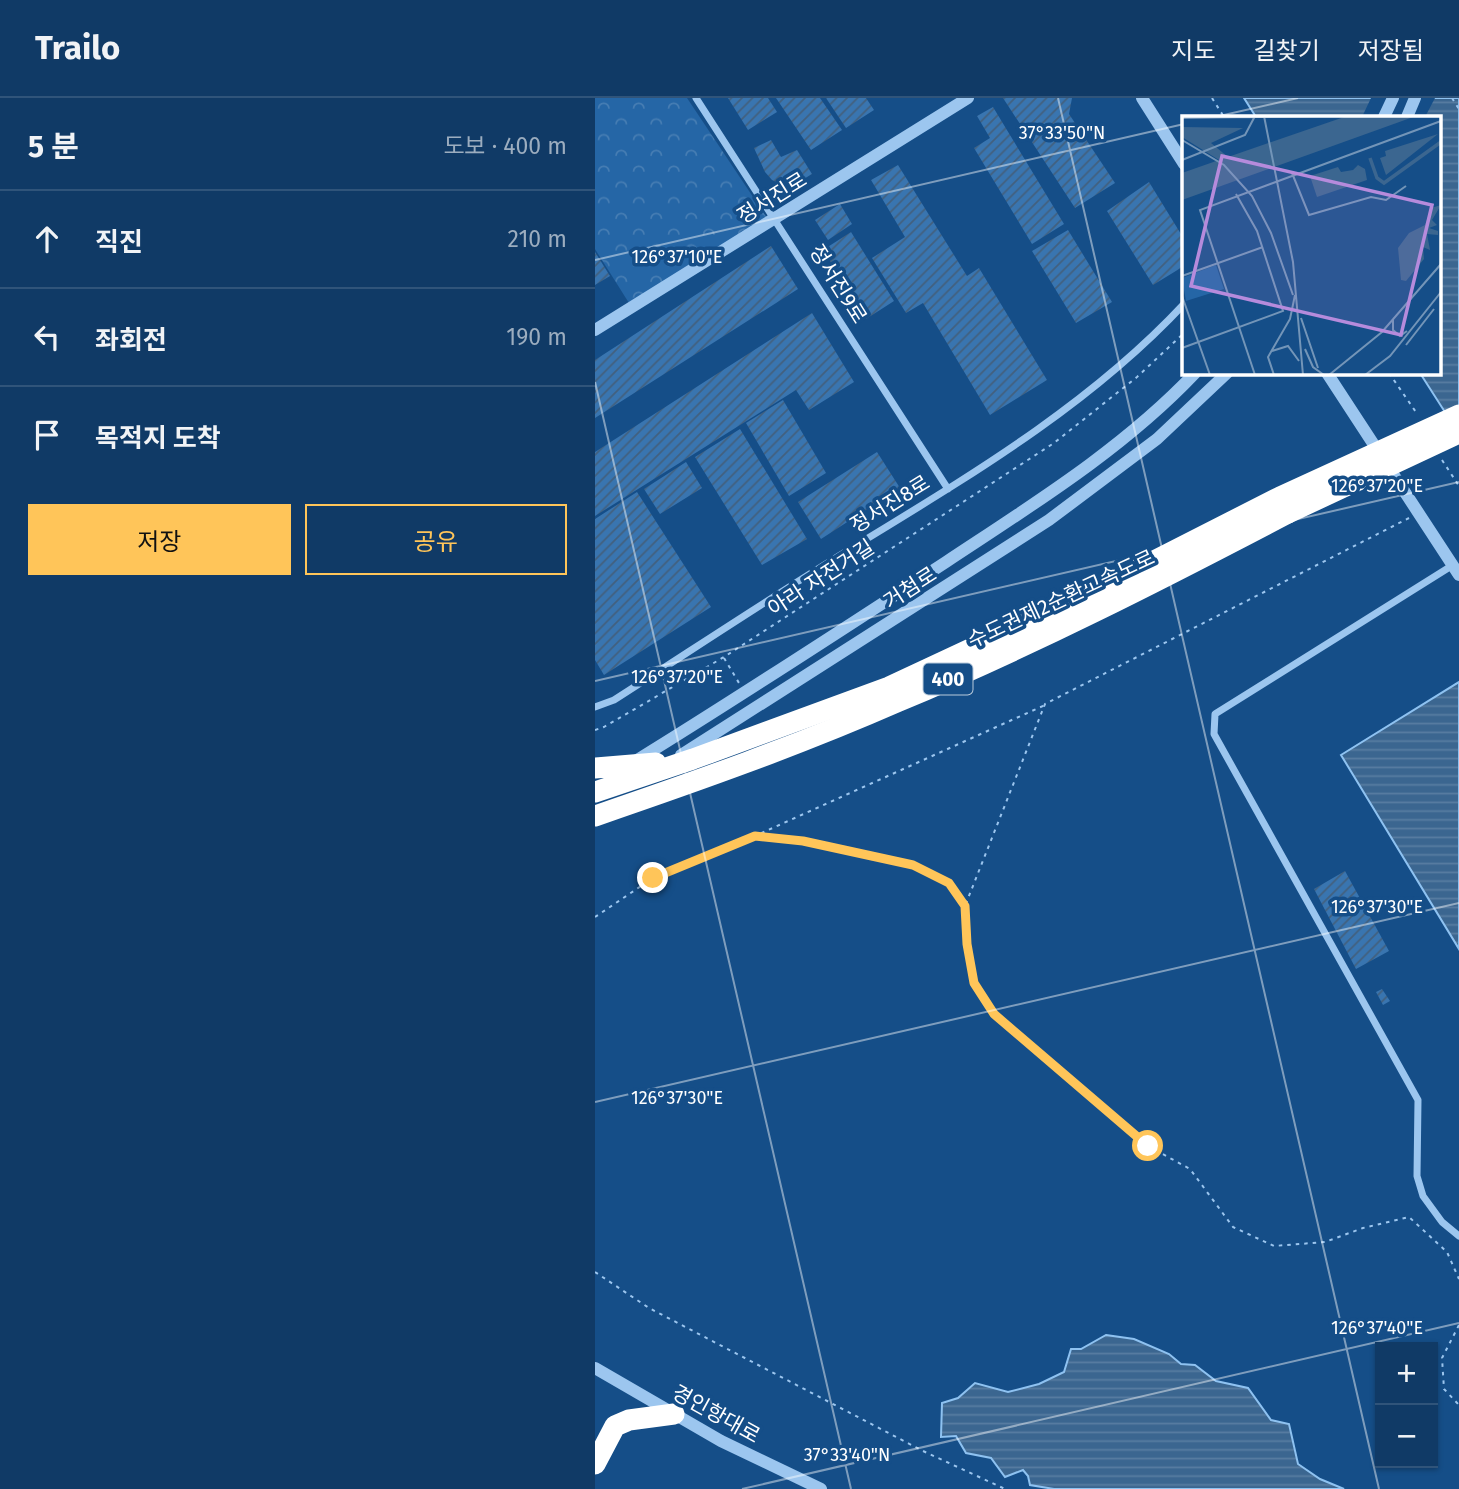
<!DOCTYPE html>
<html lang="ko">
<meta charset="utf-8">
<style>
body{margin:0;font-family:"Fira Sans","Noto Sans KR",sans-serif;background:#19416c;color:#f1f3f6}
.controls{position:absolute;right:21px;bottom:21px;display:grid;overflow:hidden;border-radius:0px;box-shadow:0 2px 5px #0004}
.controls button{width:63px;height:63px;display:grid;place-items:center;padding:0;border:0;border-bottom:2px solid #30547a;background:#103a66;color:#f1f3f6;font:35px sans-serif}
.stop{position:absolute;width:21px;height:21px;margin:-16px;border:5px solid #ffc559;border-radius:50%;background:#fff}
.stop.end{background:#ffc559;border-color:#fff;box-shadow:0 2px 7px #0008}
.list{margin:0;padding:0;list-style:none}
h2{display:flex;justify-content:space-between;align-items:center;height:91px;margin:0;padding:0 28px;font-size:30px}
h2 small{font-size:23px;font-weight:400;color:#9cadbf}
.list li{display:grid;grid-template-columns:46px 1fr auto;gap:21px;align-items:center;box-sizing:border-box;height:98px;padding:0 28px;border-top:2px solid #30547a}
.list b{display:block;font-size:26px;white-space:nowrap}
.list em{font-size:23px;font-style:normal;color:#9cadbf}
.actions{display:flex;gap:14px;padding:21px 28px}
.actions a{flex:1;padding:16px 0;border:2px solid #ffc559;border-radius:0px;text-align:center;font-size:24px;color:#ffc559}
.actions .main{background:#ffc559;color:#111}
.icon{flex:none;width:38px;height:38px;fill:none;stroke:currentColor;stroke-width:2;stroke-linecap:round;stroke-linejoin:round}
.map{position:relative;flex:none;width:864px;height:1391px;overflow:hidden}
header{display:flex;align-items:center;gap:42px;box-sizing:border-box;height:98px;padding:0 35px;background:#103a66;border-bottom:2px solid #30547a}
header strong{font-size:33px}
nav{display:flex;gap:38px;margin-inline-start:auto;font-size:24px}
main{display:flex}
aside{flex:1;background:#103a66}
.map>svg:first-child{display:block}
.park{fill:url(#park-crowns)}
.water{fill:url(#water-rules);stroke:#8ec2f1;stroke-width:2}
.pier{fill:#154e88}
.building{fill:url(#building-hatch)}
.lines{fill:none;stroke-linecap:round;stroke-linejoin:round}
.path{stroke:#9cc6ef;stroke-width:2;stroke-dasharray:3.5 5;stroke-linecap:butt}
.minor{stroke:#9cc6ef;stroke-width:7}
.tertiary{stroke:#9cc6ef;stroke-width:12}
.motorway{stroke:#fff;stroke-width:21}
.motorway-bridge{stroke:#fff;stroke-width:21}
.route{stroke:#ffc559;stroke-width:9}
.ticks{fill:none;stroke:#fff;stroke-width:2;stroke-opacity:0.45}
.labels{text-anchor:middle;stroke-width:7;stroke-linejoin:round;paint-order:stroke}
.shield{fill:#154e88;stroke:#b9cadb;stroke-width:2}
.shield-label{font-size:19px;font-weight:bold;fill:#fff}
.street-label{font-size:21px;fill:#fff;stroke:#154e88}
.inset-river{fill:none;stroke:#3b6690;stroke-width:3.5}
.inset-road{fill:none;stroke:#7395b8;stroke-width:2}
.view{fill:#b68bdc;fill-opacity:0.15;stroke:#b68bdc;stroke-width:3.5}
.inset-edge{fill:none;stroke:#fff;stroke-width:3.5}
.ticks-label{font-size:18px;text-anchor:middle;fill:#fff;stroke:#154e88;stroke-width:7;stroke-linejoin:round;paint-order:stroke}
</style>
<header>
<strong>Trailo</strong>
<nav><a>지도</a><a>길찾기</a><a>저장됨</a></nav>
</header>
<main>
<aside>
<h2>5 분<small>도보 · 400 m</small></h2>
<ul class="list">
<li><svg class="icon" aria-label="ahead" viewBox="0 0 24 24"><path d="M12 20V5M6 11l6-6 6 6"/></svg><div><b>직진</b></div><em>210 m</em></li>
<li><svg class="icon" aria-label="left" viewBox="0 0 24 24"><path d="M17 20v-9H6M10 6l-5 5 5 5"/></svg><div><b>좌회전</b></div><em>190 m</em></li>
<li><svg class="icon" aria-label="arrive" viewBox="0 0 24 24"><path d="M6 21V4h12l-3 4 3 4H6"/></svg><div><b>목적지 도착</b></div></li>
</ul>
<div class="actions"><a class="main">저장</a><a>공유</a></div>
</aside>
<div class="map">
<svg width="864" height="1391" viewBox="0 0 864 1391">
<defs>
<pattern id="park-crowns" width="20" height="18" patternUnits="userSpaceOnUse" patternTransform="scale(1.75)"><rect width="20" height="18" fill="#2566a6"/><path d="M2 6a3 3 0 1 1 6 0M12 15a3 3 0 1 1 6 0" fill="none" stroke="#467db3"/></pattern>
<pattern id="water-rules" width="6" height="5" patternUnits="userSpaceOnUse" patternTransform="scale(1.75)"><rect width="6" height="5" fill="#3b6690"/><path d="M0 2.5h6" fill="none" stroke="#587da1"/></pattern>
<pattern id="building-hatch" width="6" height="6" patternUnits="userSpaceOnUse" patternTransform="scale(1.75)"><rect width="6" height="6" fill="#3975b0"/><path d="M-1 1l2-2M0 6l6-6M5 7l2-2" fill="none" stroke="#42607e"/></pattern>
</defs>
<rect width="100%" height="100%" fill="#154e88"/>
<path class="park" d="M0,0H92L172,120L34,205L0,151Z"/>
<path class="water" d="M649,0H864V336L825,275H845V19H661Z
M864,584V851L746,657Z
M511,1237L539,1241L574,1256L586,1266L600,1267L621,1283L653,1290L676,1322L694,1326L703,1366L725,1381L749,1391H459L435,1387L433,1378L428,1372L410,1379L396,1360L371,1355L361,1338L346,1339L347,1305L363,1300L380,1285L413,1294L444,1286L469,1274L476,1251H486Z"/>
<path class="pier" d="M776,0H840L830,19H767Z"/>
<path class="building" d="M133,0H173L182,14L153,32Z
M181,0H225L247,32L216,52Z
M231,0H271L279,12L251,30Z
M408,0H477L474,16L520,85L480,110Z
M398,9L469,126L437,146L379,50L395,40L382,18Z
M176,42L186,59L202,52L217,76L202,85L187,87L177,82L170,74L159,50Z
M303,67L372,178L384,170L452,282L395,317L328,205L311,215L277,160L310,139L276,82Z
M554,84L589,141V168L558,187L512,113Z
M245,106L257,126L233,142L220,122Z
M473,132L517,204L481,225L437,153Z
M256,134L299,203L271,221L228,152Z
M176,148L203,191L0,320V262Z
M0,154L15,178L0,187Z
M217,215L259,284L214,312L201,292L0,418V354Z
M188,302L231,375L194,398L151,325Z
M145,331L212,441L167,467L100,359Z
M282,354L305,390L226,441L203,404Z
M91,364L107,390L65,416L49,391Z
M42,394L116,509L9,577L0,562V421Z
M750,773L794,853L761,871L719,791Z
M787,891L795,903L788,907L781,894Z"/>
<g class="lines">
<path class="path" d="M617,0L629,19
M857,0L864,11
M794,275L823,317
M847,362L864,388
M814,420L450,606L370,808L372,846L379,885L399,916L553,1048L595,1071L638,1129L679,1148L730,1144L768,1130L814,1119L852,1154L864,1181
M239,470L247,483
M129,560L144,585
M0,632L9,629L129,559L459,345L542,279L589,235
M163,738L208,743L318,767L354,785L370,807
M0,819L58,780L160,738L450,607
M0,1174L54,1210L328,1353L410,1391
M864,1227L847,1260L849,1291L864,1307"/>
<path class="minor" d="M101,0L353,391
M858,467L620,616L619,636L823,1002L822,1078L828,1098L847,1124L864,1138
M0,609L19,602C97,552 173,501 252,453C371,380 493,309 589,206"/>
<path class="tertiary" d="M547,0L589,66
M789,19L798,0
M812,19L820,0
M0,232L373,0
M732,275L864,477
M86,657L454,422L562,341L632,275
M42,662C146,598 248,531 351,464C437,407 528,351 600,275
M0,1270L126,1343L226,1391"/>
<path class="motorway" d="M0,718C102,683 204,647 302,604C436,548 565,482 693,415
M0,1366L20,1328L34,1322L79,1316"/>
<path class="motorway-bridge" d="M693,415L864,335
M0,670L61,665
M0,694L98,661L294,589L502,492L685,399L864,317"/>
</g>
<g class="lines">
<path class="route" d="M58,780L160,738L208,743L318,767L354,785L370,808L372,846L379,885L399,916L553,1048"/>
</g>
<path class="ticks" d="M463,0L784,1391M620,19L703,0M0,162L589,26M0,284L256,1391M0,583L864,384M0,1004L864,805M147,1391L864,1225"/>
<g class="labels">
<rect class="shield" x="328.5" y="565.5" width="49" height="31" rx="5"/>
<g class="shield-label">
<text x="353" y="588">400</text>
</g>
<g class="street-label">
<text transform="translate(177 100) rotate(-32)" y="7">정서진로</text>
<text transform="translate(243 186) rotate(58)" y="7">정서진9로</text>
<text transform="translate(295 406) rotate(-32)" y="7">정서진8로</text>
<text transform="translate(226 480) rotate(-33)" y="7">아라 자전거길</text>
<text transform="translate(315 490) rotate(-33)" y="7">거첨로</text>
<text transform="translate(466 501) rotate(-25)" y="7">수도권제2순환고속도로</text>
<text transform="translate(121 1316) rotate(29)" y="7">경인항대로</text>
</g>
</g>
<g transform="translate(587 18)">
<rect width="259" height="259" fill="#154e88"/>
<path d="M34,149L42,173L4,185L0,162Z" fill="#2566a6"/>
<path d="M165,0H234L0,84V57L37,44L0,21V11L61,12L29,27L46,41ZM256,18L204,59L198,42L204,40L203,35ZM176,49L183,53L185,64L135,81L128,60L156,51L159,56L171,54ZM259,89L250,104L255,109L247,112L256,115V119L245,118L248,134L241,131L242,143L224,165L219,164L216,132L227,117L243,109L249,92Z" fill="#3b6690"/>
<path class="inset-river" d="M188,42L195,62L202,67L259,26"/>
<path class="inset-road" d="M82,0L111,146L121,259M73,1L138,0M0,2L73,1M0,24L42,49L70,80L89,117L111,179M0,44L63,19L73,0M110,57L127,99L189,81L204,84L224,70M0,160L81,131M0,180L28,259M119,202L136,252M211,204V214L218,220L225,215M224,229L252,193M0,232L101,195L75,115L54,78M123,233L131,251L142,259M90,235L106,230L117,245M73,259L18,94L259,5M92,259L86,241L108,203L113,179M147,259L200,216L259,148M183,259L208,240L259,176"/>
<path class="view" d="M40,40L250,89L219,219L9,170Z"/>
<rect width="259" height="259" class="inset-edge"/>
</g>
<g class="ticks-label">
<text x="467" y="41">37°33'50"N</text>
<text x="82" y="165">126°37'10"E</text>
<text x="782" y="394">126°37'20"E</text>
<text x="82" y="585">126°37'20"E</text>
<text x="782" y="815">126°37'30"E</text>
<text x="82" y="1006">126°37'30"E</text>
<text x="782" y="1236">126°37'40"E</text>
<text x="252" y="1363">37°33'40"N</text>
</g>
</svg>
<div class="controls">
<button>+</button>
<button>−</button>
</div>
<div class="stop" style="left:553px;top:1048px"></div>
<div class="stop end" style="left:58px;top:780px"></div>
</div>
</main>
